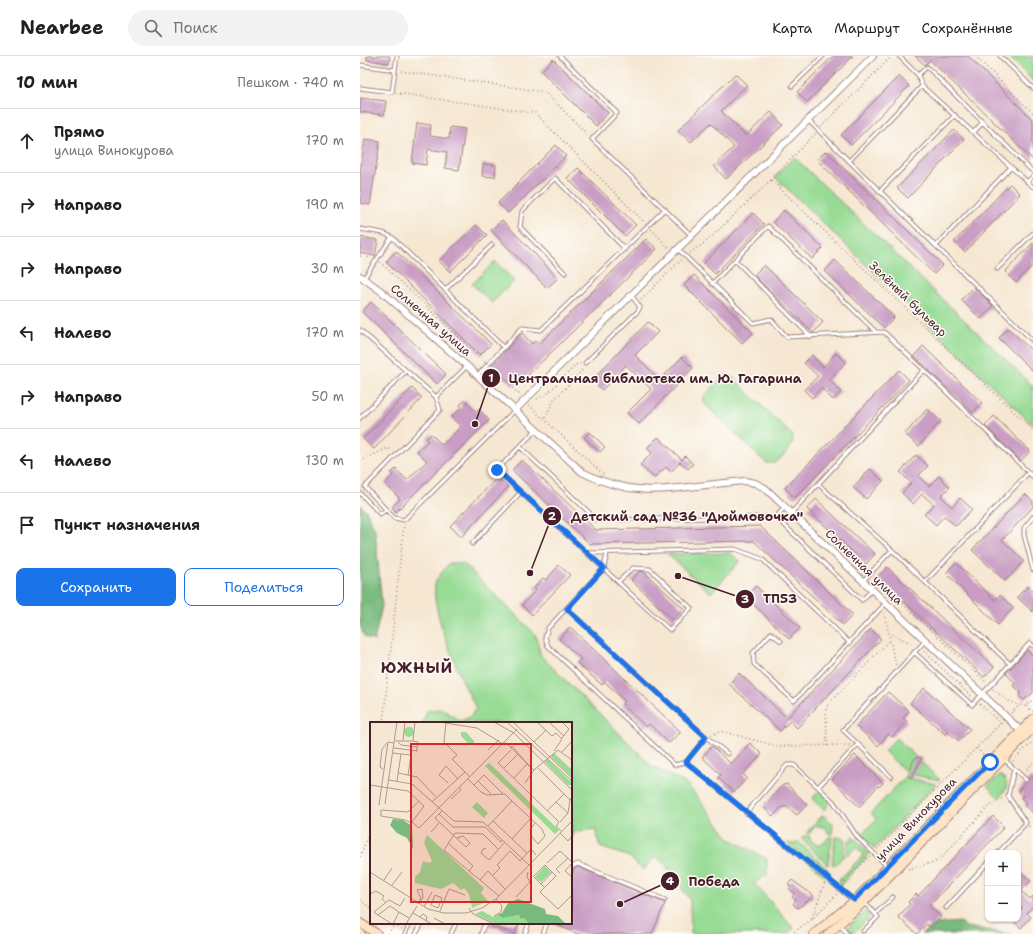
<!DOCTYPE html>
<html lang="ru">
<meta charset="utf-8">
<style>
body{margin:0;font-family:"Shantell Sans",sans-serif;background:#f2f2f2;color:#202124}
.controls{position:absolute;right:12px;bottom:12px;display:grid;overflow:hidden;border-radius:8px;box-shadow:0 1px 3px #0004}
.controls button{width:36px;height:36px;display:grid;place-items:center;padding:0;border:0;border-bottom:1px solid #e0e0e0;background:#fff;color:#202124;font:20px sans-serif}
.stop{position:absolute;width:12px;height:12px;margin:-9px;border:3px solid #1a73e8;border-radius:50%;background:#fff}
.stop.end{background:#1a73e8;border-color:#fff;box-shadow:0 1px 4px #0008}
.list{margin:0;padding:0;list-style:none}
h2{display:flex;justify-content:space-between;align-items:center;height:52px;margin:0;padding:0 16px;font-size:17px}
h2 small{font-size:13px;font-weight:400;color:#757577}
.list li{display:grid;grid-template-columns:26px 1fr auto;gap:12px;align-items:center;box-sizing:border-box;height:64px;padding:0 16px;border-top:1px solid #e0e0e0}
.list b{display:block;font-size:15px;white-space:nowrap}
.list p{margin:0;font-size:13px;white-space:nowrap;color:#757577}
.list em{font-size:13px;font-style:normal;color:#757577}
.actions{display:flex;gap:8px;padding:12px 16px}
.actions a{flex:1;padding:9px 0;border:1px solid #1a73e8;border-radius:8px;text-align:center;font-size:14px;color:#1a73e8}
.actions .main{background:#1a73e8;color:#fff}
.icon{flex:none;width:22px;height:22px;fill:none;stroke:currentColor;stroke-width:2;stroke-linecap:round;stroke-linejoin:round}
.map{position:relative;flex:none;width:673px;height:878px;overflow:hidden}
header{display:flex;align-items:center;gap:24px;box-sizing:border-box;height:56px;padding:0 20px;background:#fff;border-bottom:1px solid #e0e0e0}
header strong{font-size:19px}
nav{display:flex;gap:22px;margin-inline-start:auto;font-size:14px}
.search{width:280px;height:36px;background:#f2f2f2;display:flex;align-items:center;gap:10px;box-sizing:border-box;padding:0 14px;border-radius:22px;color:#757577;font-size:15px}
main{display:flex}
aside{flex:1;background:#fff}
.map>svg:first-child{display:block}
.green{fill:#97db94;stroke:#707d60}
.forest{fill:#79bb7e;stroke:#626d54}
.building{fill:#c99dc4}
.lines{fill:none;stroke-linecap:round;stroke-linejoin:round}
.lane-casing{stroke:#a0837e;stroke-width:5}
.street-casing{stroke:#a0837e;stroke-width:8}
.secondary-casing{stroke:#a0837e;stroke-width:10}
.path{stroke:#a0837e;stroke-width:1.5;stroke-dasharray:1 3;stroke-linecap:butt}
.lane{stroke:#fff;stroke-width:3}
.street{stroke:#fff;stroke-width:6}
.secondary{stroke:#fee4c5;stroke-width:8}
.route{stroke:#1a73e8;stroke-width:5}
.labels{text-anchor:middle;stroke-width:3;stroke-linejoin:round;paint-order:stroke}
.street-label{font-size:12px;fill:#4a1f2b;stroke:#fdfcf7}
.district-label{font-size:16px;font-weight:bold;letter-spacing:1px;fill:#4a1f2b;stroke:#fdfcf7}
.inset-road{fill:none;stroke:#b1978f;stroke-width:1}
.view{fill:#d62828;fill-opacity:0.15;stroke:#d62828;stroke-width:2}
.inset-edge{fill:none;stroke:#4a1f2b;stroke-width:2}
.leader{fill:none;stroke:#4a1f2b;stroke-width:1.5}
.callout-dot{fill:#4a1f2b;stroke:#fdfcf7;stroke-width:1.5}
.mark-label{font-size:12px;text-anchor:middle;font-weight:bold;fill:#fff}
.callout-label{font-size:13px;text-anchor:middle;font-weight:bold;fill:#4a1f2b;stroke:#fdfcf7;stroke-width:3;stroke-linejoin:round;paint-order:stroke}
</style>
<header>
<strong>Nearbee</strong>
<div class="search"><svg class="icon" aria-label="search" viewBox="0 0 24 24"><circle cx="10" cy="10" r="6"/><path d="M15 15l6 6"/></svg>Поиск</div>
<nav><a>Карта</a><a>Маршрут</a><a>Сохранённые</a></nav>
</header>
<main>
<aside>
<h2>10 мин<small>Пешком · 740 m</small></h2>
<ul class="list">
<li><svg class="icon" aria-label="ahead" viewBox="0 0 24 24"><path d="M12 20V5M6 11l6-6 6 6"/></svg><div><b>Прямо</b><p>улица Винокурова</p></div><em>170 m</em></li>
<li><svg class="icon" aria-label="right" viewBox="0 0 24 24"><path d="M7 20v-9h11M14 6l5 5-5 5"/></svg><div><b>Направо</b></div><em>190 m</em></li>
<li><svg class="icon" aria-label="right" viewBox="0 0 24 24"><path d="M7 20v-9h11M14 6l5 5-5 5"/></svg><div><b>Направо</b></div><em>30 m</em></li>
<li><svg class="icon" aria-label="left" viewBox="0 0 24 24"><path d="M17 20v-9H6M10 6l-5 5 5 5"/></svg><div><b>Налево</b></div><em>170 m</em></li>
<li><svg class="icon" aria-label="right" viewBox="0 0 24 24"><path d="M7 20v-9h11M14 6l5 5-5 5"/></svg><div><b>Направо</b></div><em>50 m</em></li>
<li><svg class="icon" aria-label="left" viewBox="0 0 24 24"><path d="M17 20v-9H6M10 6l-5 5 5 5"/></svg><div><b>Налево</b></div><em>130 m</em></li>
<li><svg class="icon" aria-label="arrive" viewBox="0 0 24 24"><path d="M6 21V4h12l-3 4 3 4H6"/></svg><div><b>Пункт назначения</b></div></li>
</ul>
<div class="actions"><a class="main">Сохранить</a><a>Поделиться</a></div>
</aside>
<div class="map">
<svg width="673" height="878" viewBox="0 0 673 878">
<rect width="100%" height="100%" fill="#fdfcf7"/>
<filter id="ink" filterUnits="userSpaceOnUse"><feTurbulence type="fractalNoise" baseFrequency=".025" numOctaves="2"/><feDisplacementMap in="SourceGraphic" scale="8" xChannelSelector="R" yChannelSelector="G"/><feConvolveMatrix kernelMatrix="1 2 1 2 8 2 1 2 1" color-interpolation-filters="sRGB"/></filter>
<filter id="wash" filterUnits="userSpaceOnUse"><feTurbulence type="fractalNoise" baseFrequency=".012" numOctaves="4" result="noise"/><feDisplacementMap in="SourceGraphic" scale="16" xChannelSelector="R" yChannelSelector="G"/><feGaussianBlur stdDeviation="0.9" result="paint"/><feColorMatrix in="noise" values="0 0 0 0 0 0 0 0 0 0 0 0 0 0 0 0 0 1.4 0 .05"/><feComposite in="paint" operator="in"/></filter>
<g filter="url(#wash)">
<rect width="100%" height="100%" fill="#f6e7d2"/>
<path class="green" d="M648,0L673,1V25Z
M434,101L673,330V369L415,121Z
M135,205L154,225L132,247L112,228Z
M365,319L371,320L432,379C437,388 422,402 414,407H406L344,347L343,343L345,339Z
M371,497L380,505L351,537L307,498Z
M89,507L104,508L175,578L181,600L293,711L327,728L370,783L407,803V819L394,827L434,873L427,878H331L330,844L306,810L297,801L290,805L285,813H281L270,801L240,791L235,773L215,776L211,783V667H62L68,654L82,653L101,665L111,660L116,652C103,628 67,550 76,525C79,519 86,512 89,507Z
M536,682L580,724L548,718L524,695Z
M640,719L644,722C650,730 645,735 639,742L627,730Z
M545,721L576,728L514,793L501,779L516,763L511,757Z
M459,735L470,743V746L464,754L452,743Z
M463,759L473,768L472,778H469L465,771L455,770L450,777H446Z
M444,780H449L452,786L457,789L464,787L469,781H472L468,809L441,783Z
M492,780L510,797L479,831L477,829L480,823L503,799L496,791L487,800L488,785L490,783L492,786L494,784L491,781Z
M475,781L485,782L484,800L476,808H472Z
M438,785L469,815L465,820L427,787L435,788Z
M507,854L509,862L494,876L489,875L487,872Z"/>
<path class="forest" d="M0,449L6,454L15,474L22,550L14,585L4,580L0,569Z
M600,866L606,871L651,878H561L577,868Z"/>
<g id="blocks">
<path class="building" d="M7,0H30L29,7L7,4Z
M473,0H493L447,46L437,36Z
M555,0H608L673,64V104L570,4L565,9Z
M193,3L248,57L236,70L181,15Z
M375,18L387,29L361,55L386,80L411,56L423,69L366,123L354,110L374,91L351,67L331,86L318,74Z
M539,20L549,30L491,89L481,79Z
M0,42L26,45L24,59L0,56Z
M57,67L71,69L70,80L89,83L90,71L105,73L99,114L85,112L87,96L68,93L66,109L52,107Z
M594,74L604,83L548,142L537,132Z
M5,83L20,85L10,149L0,147V117Z
M196,89L206,100L148,157L138,147Z
M466,95L583,209L574,218L457,104Z
M123,108L136,109L135,121L122,120Z
M218,112L276,169L265,180L207,122Z
M650,128L660,138L605,196L594,186Z
M424,154L463,192L452,203L413,166Z
M393,157L404,168L355,218L344,207Z
M142,164L198,222L187,232L131,174Z
M116,169L127,179L90,216L79,205Z
M0,181L18,184L15,200L0,197Z
M286,183L297,193L164,323L162,321L153,330L132,309L162,277L172,288L175,285L179,288Z
M673,187V209L656,227L645,216Z
M36,195L131,288L120,299L26,206Z
M475,204L534,261L524,272L465,215Z
M404,209L463,266L453,277L394,219Z
M334,219L393,277L382,287L324,229Z
M614,231L633,250L621,263L601,244Z
M11,246L86,318L77,328L2,256Z
M288,266L298,276L275,299L300,324L322,301L333,312L279,368L267,357L291,333L266,309L242,334L232,324Z
M648,272L673,296V315L639,282Z
M563,290L622,347L613,357L554,300Z
M476,297L486,306L469,324L481,336L473,344L461,332L452,342L444,334L458,320L444,307L452,299L463,311Z
M539,314L549,324L435,442L425,432Z
M52,332L62,342L14,393L3,383Z
M105,344L116,356L119,353L129,364L36,456L32,451L40,443L25,427L33,419L31,417L36,413L47,424L67,405L57,395L68,385L66,383L71,378L82,389L101,371L91,361L102,351L100,349Z
M567,353L581,365L559,390L545,378Z
M634,360L670,395L661,405L625,370Z
M230,376L245,391L240,396L224,382Z
M298,381L322,404L325,400L333,408L328,413L320,406L311,416L306,411L294,422L280,409L292,397L287,392Z
M556,399L568,410L558,420L569,430L579,420L590,431L581,440L592,451L600,442L612,453L596,470L584,460L576,469L564,458L574,449L562,438L553,448L542,437L551,427L540,416Z
M162,404L236,474L400,470L493,559L483,569L394,485L230,488L152,414Z
M510,413L523,425L506,443L493,431Z
M138,421L148,431L101,481L90,470Z
M665,438L673,445V451L642,484L664,505L645,525L612,494Z
M456,443L515,498L506,508L447,453Z
M596,507L635,544L640,539L653,552L638,569L586,517Z
M199,509L210,519L172,559L162,549L176,534L174,532L183,522L186,524Z
M527,511L634,611L624,621L518,521Z
M280,515L284,516L324,553L313,564L271,524Z
M396,530L440,572L429,583L386,541Z
M668,530L673,535V556L657,541Z
M210,571L321,676L309,687L289,668L286,671L262,648L265,645L245,626L242,629L217,607L221,603L199,583Z
M511,573L521,583L437,672L430,665L420,675L369,628L379,617L427,662Z
M667,594L673,600V637L664,644L659,640L661,637L653,629L655,627L646,617Z
M564,632L610,673L599,685L588,676L586,679L550,647Z
M528,636L549,655L543,662L547,665L532,681L528,678L518,690L496,670Z
M390,687L402,698L383,718L387,722L374,736L358,722L361,719L342,701L352,690L371,708Z
M495,699L523,727L519,731L518,730L499,751L472,723Z
M557,701L562,702L551,722L548,720L554,703Z
M673,719V757L664,749L666,747L661,742L663,740L658,735Z
M427,728L447,749L437,759L428,751H422L413,760L403,751L423,729Z
M633,760L644,771L569,850L581,861L571,872L567,868L557,878L538,861L550,848L548,846L556,838L558,840Z
M218,811L305,847L292,878H218L192,867H211V821L214,813Z
M661,816L671,825L661,835L670,843L673,840V850L667,857L671,861L661,872L651,863H658V857L662,852L658,848V819Z
M432,824L454,840L438,852L433,848L436,844L432,841L435,837L429,833L431,831L428,829Z
M128,867H159L155,878L128,869Z"/>
</g>
</g>
<g filter="url(#ink)">
<use href="#blocks" fill-opacity="0" stroke="#a0837e" stroke-width="1"/>
<g class="lines">
<defs>
<path id="lane" d="M200,0L257,57L232,83L331,179
M539,0L558,19L562,30L673,131
M640,0L673,32
M0,9L35,14L37,0
M558,19L567,11L673,116
M432,30L463,0
M562,30L489,105L673,285
M0,32L32,36L35,14
M448,64L489,105
M614,76L623,66
M667,126L673,120
M519,136L595,59
M0,173L23,177L32,181L143,291
M576,190L651,111
M318,193L393,267L411,263L427,281L524,276L564,314
M375,204L408,170L516,276
M637,213L673,177
M205,217L160,171L162,155L195,122L265,193
M4,222L32,181
M352,228L375,204L451,281
M85,234L132,189
M0,274L76,341L80,354L5,431L34,462L44,464L155,354
M225,307L278,255L280,251L271,239
M117,320L162,272L181,274L305,153
M76,341L107,310
M0,362L45,316
M176,374L137,414L310,574L331,552L290,513L273,512L259,525
M160,391L237,464L416,461L502,544L512,534
M458,428L564,314L673,421
M0,437L20,458L26,454
M432,456L458,428L532,494L650,608
M416,461L425,451
M673,461L664,472V479L673,514
M112,488L160,437
M227,497L375,493L402,503L490,587
M247,497L244,512L188,572L185,581L188,590L315,709L326,706L494,845
M503,525L532,494
M565,526L668,417
M207,553L346,681L326,706
M421,585L411,577L393,597L394,608L434,645L526,547
M554,596L612,649L670,587L673,590
M346,681L368,698
M498,688L531,721
M644,703L666,724
M458,731L498,688L483,674L565,585
M386,757L427,709H434L473,745L498,782L527,810
M638,797L666,767L648,740L654,713
M211,811L218,808L305,844
M586,852L628,807
M515,858L533,841
M479,868L487,878
M503,875L518,861L505,847
M45,878L50,867
M56,878L62,867
M91,878L96,867
M121,878L125,867
M165,878L169,867
M183,878L187,867"/>
<path id="street" d="M0,220L21,235L107,310L222,416C281,447 322,429 385,425L395,427L405,432L661,675
M155,354L513,0"/>
<path id="secondary" d="M0,867L17,878
M0,877L1,878
M454,878L494,845L673,663
M468,878L504,846L673,672"/>
</defs>
<use href="#lane" class="lane-casing"/>
<use href="#street" class="street-casing"/>
<use href="#secondary" class="secondary-casing"/>
<path class="path" d="M615,0L673,57
M41,15L185,36L228,79
M36,37L175,57L284,166
M461,71L532,0
M411,124L673,374
M291,173L309,192
M330,197L347,185L411,124L455,78
M0,200L12,202
M20,206L125,306
M281,244L321,204
M132,313L161,340
M177,343L188,337L217,308H220
M169,349L243,418
M185,362L194,344L224,312
M0,405L28,392L32,395
M514,520L626,626
M524,557L536,610
M528,577L554,588
M564,595L613,642
M633,633L648,645L660,649
M620,648L641,668
M673,656L666,650L673,643
M651,657L660,649L666,650
M23,667L44,468
M351,679L361,675L416,690L491,689
M467,690L466,654L468,648L530,584
M617,692L624,700
M653,705L673,685
M664,716L673,707
M669,770L673,773
M517,793L642,666
M0,801L10,774L11,765
M548,813L578,805L629,750L643,742
M483,830L488,821L510,800
M0,844L11,852
M452,862L465,826
M31,867L42,873
M28,878L34,869
M431,878L451,864L477,838"/>
<use href="#lane" class="lane"/>
<use href="#street" class="street"/>
<use href="#secondary" class="secondary"/>
</g>
</g>
<g class="lines" filter="url(#ink)">
<path class="route" d="M137,414L244,512L207,553L346,681L326,706L494,844L630,706"/>
</g>
<g class="labels">
<g class="street-label">
<text transform="translate(548 243) rotate(44)" y="4">Зелёный бульвар</text>
<text transform="translate(71 264) rotate(41)" y="4">Солнечная улица</text>
<text transform="translate(504 511) rotate(44)" y="4">Солнечная улица</text>
<text transform="translate(556 763) rotate(-46)" y="4">улица Винокурова</text>
</g>
<g class="district-label">
<text x="57" y="617">ЮЖНЫЙ</text>
</g>
</g>
<g transform="translate(10 666)">
<rect width="202" height="202" fill="#f6e7d2"/>
<path d="M34 10a5 5 0 1 1 10 0a5 5 0 1 1-10 0ZM91,10H96L104,19V23H100L91,14ZM184,31L202,48V55L181,35ZM177,37L202,61V63H198L175,40ZM119,41L189,108L185,112L115,44ZM107,80L118,91L114,96L102,85ZM57,113L114,166L111,171L118,179L102,186L99,172L94,166L91,168L83,161L71,167L45,161V155L50,150L53,139L59,141L62,139L54,121ZM175,144L181,150L171,160L165,155ZM112,189L123,195L127,193L133,196L149,193L150,197L154,196L159,202H126L105,192Z" fill="#97db94"/>
<path d="M23,97L33,98L42,104L43,127L37,116L27,111L20,103ZM148,177L175,187L176,192L188,194L196,202H159L154,196L150,197L149,193L133,196L127,193L132,191L138,181Z" fill="#79bb7e"/>
<path class="inset-road" d="M69,0L107,6L133,22M124,0L144,11L202,68M137,0L202,59M143,0L202,56M167,0L182,14L186,11L192,17L184,29M179,0L194,14M192,0L199,7L192,16M76,1L74,20L87,33L82,37L100,55M33,18L35,0M25,19H43L45,0M28,20L31,23L47,25L48,20L43,19M135,20L164,48L188,28L202,38M164,20L176,8M24,26L47,29V25M141,26L142,24L160,45M118,28L129,18M141,28L128,41L189,100L186,104L192,110M192,30L202,19M23,31L31,32L27,59M31,32L41,33L38,53M134,46L147,33M168,46L200,78L202,75M13,47L10,45L12,27L17,21M28,51L47,55L66,75M144,56L157,42M98,57L111,70L117,73L135,72L142,79M19,58L42,62L84,99L113,100L159,143M108,59L114,53L133,72M78,61L69,53L76,44L88,57M155,61L164,48M0,63L38,69L54,84L42,100L49,106L147,7M104,63L108,59L122,73M81,77L91,68L89,65M62,80L95,50M186,80L198,91L190,100M15,82L27,0M9,83L18,20L24,21M72,89L65,96L96,125L100,121L93,114L87,116M177,89L194,72M198,91L200,78M69,92L83,105H115L131,120L132,118M123,99L142,79L172,107L175,114L168,122L162,115L160,108L165,101M42,101L35,98L11,94V88L38,90L49,79M118,104L123,99L157,131M61,110L69,101M85,111L74,128L129,174M85,111L113,112L128,127M190,111L198,119L202,114M142,117L160,97M78,121L103,144L99,149M116,127L114,126L111,131L119,138L135,120M140,129L150,139L161,127L166,133M177,141L190,129L202,140M202,141L195,149L202,155M0,150L58,187L74,191H96L112,186L126,177L202,99M190,151L186,147L198,136M123,153L130,146L127,143L140,129M163,154L175,166M163,155L175,143L186,154L170,170L188,187L202,173M14,158L22,146M110,158L118,149L135,167M171,162L182,150M22,163L32,150M52,167L53,176L48,182L51,176L47,168ZM0,172L6,169L14,174L12,177L15,180M65,173L72,176L68,186L61,183ZM146,175L160,160L157,155L158,150M54,185L62,170M99,186L103,192L124,202M70,189L79,167L95,173M29,190L20,184L8,193L4,190L19,178L30,184L35,176M43,191L62,202M8,193L22,202M124,194L131,190L132,184L126,177M50,195L53,192L57,195L56,199M64,196L75,202M23,202L29,190L39,196M36,202L47,184"/>
<path class="view" d="M41,22H161V180H41Z"/>
<rect width="202" height="202" class="inset-edge"/>
</g>
<path class="leader" d="M115 368L131 322M170 517L192 460M318 520L385 543M260 848L310 825"/>
<g class="callout-dot">
<circle cx="115" cy="368" r="4"/>
<circle cx="170" cy="517" r="4"/>
<circle cx="318" cy="520" r="4"/>
<circle cx="260" cy="848" r="4"/>
<circle cx="131" cy="322" r="10"/>
<circle cx="192" cy="460" r="10"/>
<circle cx="385" cy="543" r="10"/>
<circle cx="310" cy="825" r="10"/>
</g>
<g class="mark-label">
<text x="131" y="326">1</text>
<text x="192" y="464">2</text>
<text x="385" y="547">3</text>
<text x="310" y="829">4</text>
</g>
<g class="callout-label">
<text x="295" y="327">Центральная библиотека им. Ю. Гагарина</text>
<text x="327" y="465">Детский сад №36 "Дюймовочка"</text>
<text x="420" y="547">ТП53</text>
<text x="354" y="830">Победа</text>
</g>
</svg>
<div class="controls">
<button>+</button>
<button>−</button>
</div>
<div class="stop" style="left:630px;top:706px"></div>
<div class="stop end" style="left:137px;top:414px"></div>
</div>
</main>
